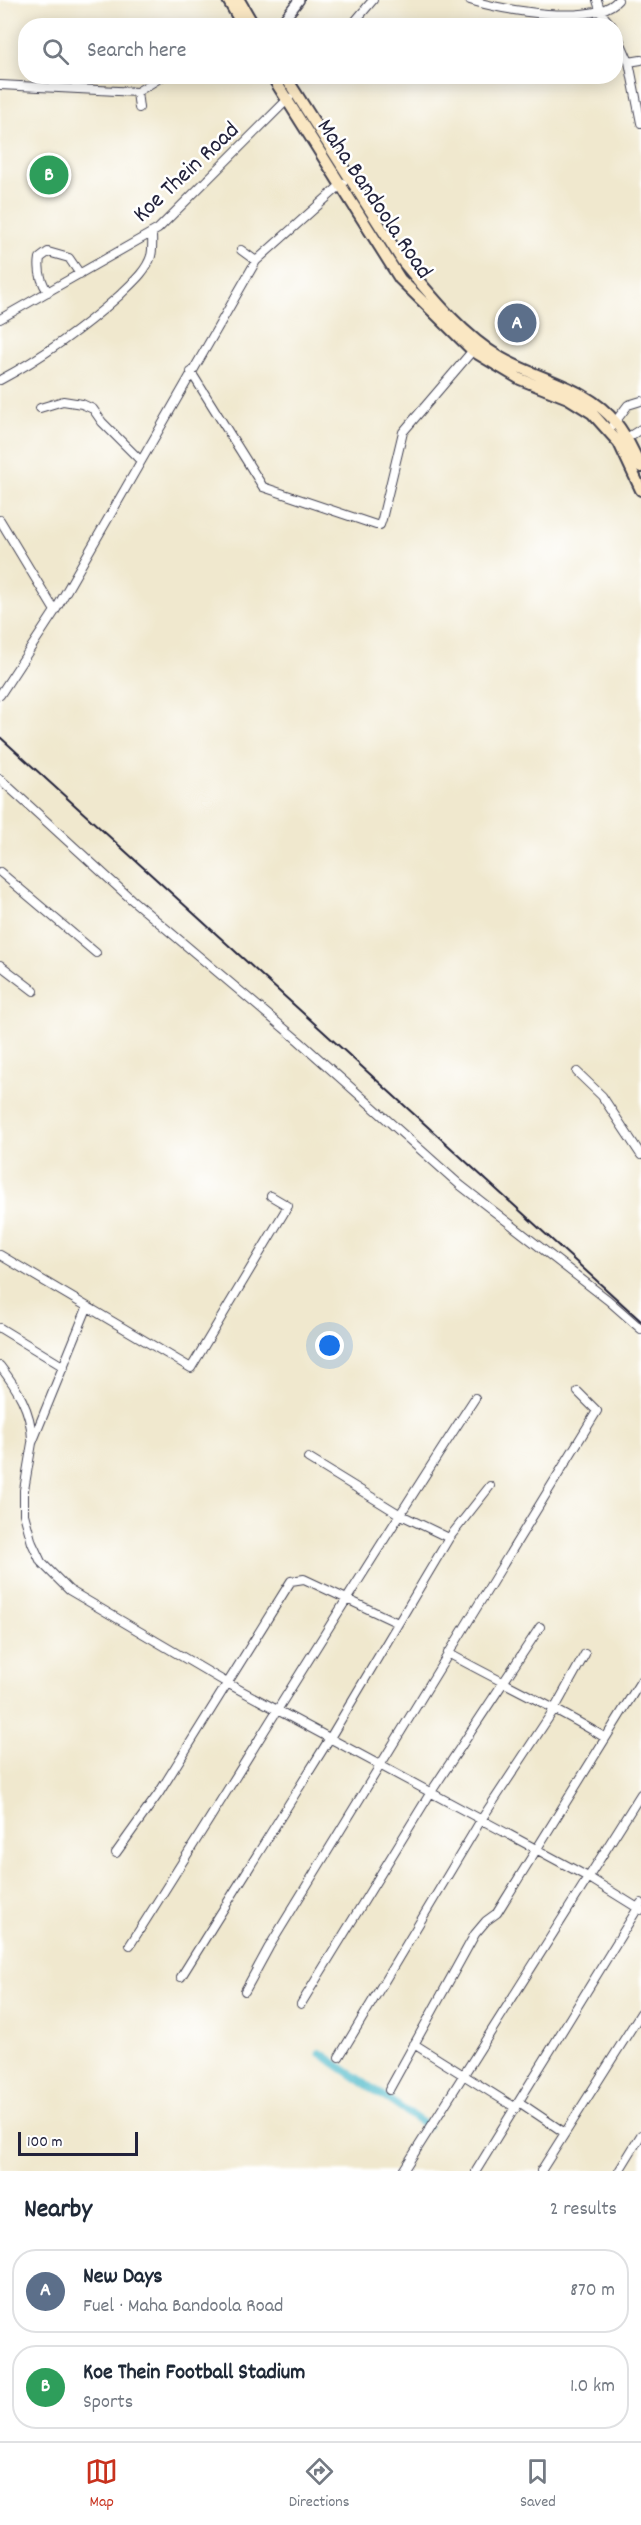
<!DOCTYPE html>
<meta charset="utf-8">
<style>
body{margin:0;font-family:Dekko,sans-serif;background:#f2f2f3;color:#1f2937}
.scale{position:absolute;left:18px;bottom:15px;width:120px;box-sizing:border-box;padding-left:6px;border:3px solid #22223b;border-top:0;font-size:16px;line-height:21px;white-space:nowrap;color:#22223b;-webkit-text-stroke:4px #fff;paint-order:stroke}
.you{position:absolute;left:330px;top:1346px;width:21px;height:21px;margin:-15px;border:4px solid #fff;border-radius:50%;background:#1a73e8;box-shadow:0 0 0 9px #1a73e833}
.badge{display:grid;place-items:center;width:39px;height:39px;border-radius:50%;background:#c8321e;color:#fff;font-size:20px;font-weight:700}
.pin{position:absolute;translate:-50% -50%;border:3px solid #fff;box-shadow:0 2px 6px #0006}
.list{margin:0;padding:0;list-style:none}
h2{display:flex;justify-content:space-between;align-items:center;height:78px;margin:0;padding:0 24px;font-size:26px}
h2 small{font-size:20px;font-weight:400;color:#747a83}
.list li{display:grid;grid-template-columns:39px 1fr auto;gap:18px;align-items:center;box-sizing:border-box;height:84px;margin:0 12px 12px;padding:0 12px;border:2px solid #e0e1e3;border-radius:24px}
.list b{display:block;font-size:22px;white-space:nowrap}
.list p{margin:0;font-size:20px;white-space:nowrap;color:#747a83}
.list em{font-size:20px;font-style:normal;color:#747a83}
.icon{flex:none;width:33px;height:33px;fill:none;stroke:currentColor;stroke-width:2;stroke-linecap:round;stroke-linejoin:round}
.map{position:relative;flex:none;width:641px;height:2171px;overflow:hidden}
.search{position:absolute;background:#fff;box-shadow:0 3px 15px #0003;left:18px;right:18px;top:18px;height:66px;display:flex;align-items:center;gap:15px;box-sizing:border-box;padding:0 21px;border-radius:24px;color:#747a83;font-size:22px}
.sheet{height:270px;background:#fff}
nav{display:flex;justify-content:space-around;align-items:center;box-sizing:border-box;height:84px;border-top:2px solid #e0e1e3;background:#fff;font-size:16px;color:#747a83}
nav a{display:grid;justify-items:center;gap:3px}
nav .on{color:#c8321e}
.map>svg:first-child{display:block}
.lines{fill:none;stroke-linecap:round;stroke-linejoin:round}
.canal{stroke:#4db9c9;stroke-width:8}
.minor-casing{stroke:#414051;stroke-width:10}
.tertiary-casing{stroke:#414051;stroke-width:12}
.secondary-casing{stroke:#414051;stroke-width:14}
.minor{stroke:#fff;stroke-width:8}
.tertiary{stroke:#fff;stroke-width:9}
.secondary{stroke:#fae7c3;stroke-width:10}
.rail{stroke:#22223b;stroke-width:2}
.labels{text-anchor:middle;stroke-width:5;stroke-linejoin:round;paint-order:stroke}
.street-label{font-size:24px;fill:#22223b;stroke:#fff}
</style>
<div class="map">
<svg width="641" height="2171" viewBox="0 0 641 2171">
<rect width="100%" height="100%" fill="#fff"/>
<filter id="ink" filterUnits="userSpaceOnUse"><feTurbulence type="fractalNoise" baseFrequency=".0167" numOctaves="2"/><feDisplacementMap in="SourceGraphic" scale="12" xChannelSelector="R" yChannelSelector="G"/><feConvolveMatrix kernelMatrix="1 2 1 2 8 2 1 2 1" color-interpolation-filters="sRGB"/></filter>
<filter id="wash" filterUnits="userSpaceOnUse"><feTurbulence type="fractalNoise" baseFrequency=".008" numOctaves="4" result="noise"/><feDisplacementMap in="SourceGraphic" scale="24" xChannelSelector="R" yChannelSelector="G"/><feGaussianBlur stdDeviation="1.35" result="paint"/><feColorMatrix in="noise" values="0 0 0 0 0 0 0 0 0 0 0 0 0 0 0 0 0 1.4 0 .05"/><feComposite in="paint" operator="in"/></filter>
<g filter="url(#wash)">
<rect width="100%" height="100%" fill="#f0e8ce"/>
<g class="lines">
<path class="canal" d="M320,2053L427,2126"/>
</g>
</g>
<g filter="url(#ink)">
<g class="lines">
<defs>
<path id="minor" d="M470,0C501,10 595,27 618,0
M597,0L601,13L612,26
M351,26L373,0
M616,32L629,62L641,123
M629,62L641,60
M289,83L300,76
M0,85L137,92
M139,108L137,92L163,76
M241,250L256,261
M48,292C41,282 38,270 40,258L48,252L69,258L80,274
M0,319L158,229L289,98
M191,372L263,487L376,525H380L382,519L403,432L474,349
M0,380C45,356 82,329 120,295C131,284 146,272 151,256C153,249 152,240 152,233
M40,408L63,401L82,404L93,409L102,422L141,461
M612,426L628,405L641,401
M622,441L641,429
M0,520L55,611
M0,695L55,611L256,261L343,183
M0,779L131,899L299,1041L460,1185L608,1300L641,1329
M0,872L96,953
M0,965L34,991
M577,1072L602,1096L641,1155
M0,1255L191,1368L288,1206L271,1196
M87,1308L32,1443L24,1490V1514L32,1543L41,1562L69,1590L227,1683L588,1877L641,1910
M0,1328L64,1367
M0,1366C17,1388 31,1410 32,1439
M308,1458L399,1514L449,1538
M448,1653C500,1682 553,1706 604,1737
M116,1853L159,1793L291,1581L304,1579L398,1623
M130,1945C246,1763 357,1578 475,1398
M181,1977L330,1738L449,1538L490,1486
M245,1991L269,1947L597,1411L578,1392
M301,2004L431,1792L540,1627
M414,2044L516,2108
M339,2057L481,1820L555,1708L585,1654
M389,2090L475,1934L486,1921L497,1913L641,1681
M519,2102L565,2133
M403,2171L641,1794
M476,2171L641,1903
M541,2171L641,2013
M619,2171L641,2135"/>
<path id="tertiary" d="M279,26L299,0"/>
<path id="secondary" d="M228,0L243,26
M239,0L254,26
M272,76L400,279L473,351L520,379L568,398L592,413L619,443L641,490
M285,76L403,262C431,296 463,336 501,358C539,380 588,387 616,423C627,436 633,452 641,467"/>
</defs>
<use href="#minor" class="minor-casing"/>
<use href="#tertiary" class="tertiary-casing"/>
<use href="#secondary" class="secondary-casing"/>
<use href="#minor" class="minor"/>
<use href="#tertiary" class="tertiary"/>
<use href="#secondary" class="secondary"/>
<path class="rail" d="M0,737L641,1321"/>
</g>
</g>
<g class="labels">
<g class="street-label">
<text transform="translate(185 171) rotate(-43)" y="8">Koe Thein Road</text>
<text transform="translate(376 198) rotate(56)" y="8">Maha Bandoola Road</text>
</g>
</g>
</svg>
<div class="scale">100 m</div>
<div class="you"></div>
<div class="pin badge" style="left:517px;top:323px;background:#5c6f8a">A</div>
<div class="pin badge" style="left:49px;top:175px;background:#2e9e5b">B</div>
<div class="search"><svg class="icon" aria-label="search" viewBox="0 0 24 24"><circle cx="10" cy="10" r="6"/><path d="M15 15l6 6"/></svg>Search here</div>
</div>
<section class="sheet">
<h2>Nearby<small>2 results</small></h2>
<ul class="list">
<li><span class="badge" style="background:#5c6f8a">A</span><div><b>New Days</b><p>Fuel · Maha Bandoola Road</p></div><em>870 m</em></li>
<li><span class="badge" style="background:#2e9e5b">B</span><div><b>Koe Thein Football Stadium</b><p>Sports</p></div><em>1.0 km</em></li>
</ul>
</section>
<nav>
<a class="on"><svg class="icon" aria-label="map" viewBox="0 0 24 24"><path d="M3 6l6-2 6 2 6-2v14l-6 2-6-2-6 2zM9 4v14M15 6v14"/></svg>Map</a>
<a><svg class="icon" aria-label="directions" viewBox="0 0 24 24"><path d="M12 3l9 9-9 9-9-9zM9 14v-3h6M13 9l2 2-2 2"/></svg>Directions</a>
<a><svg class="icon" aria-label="saved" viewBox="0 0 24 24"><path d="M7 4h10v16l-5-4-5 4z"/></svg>Saved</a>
</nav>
